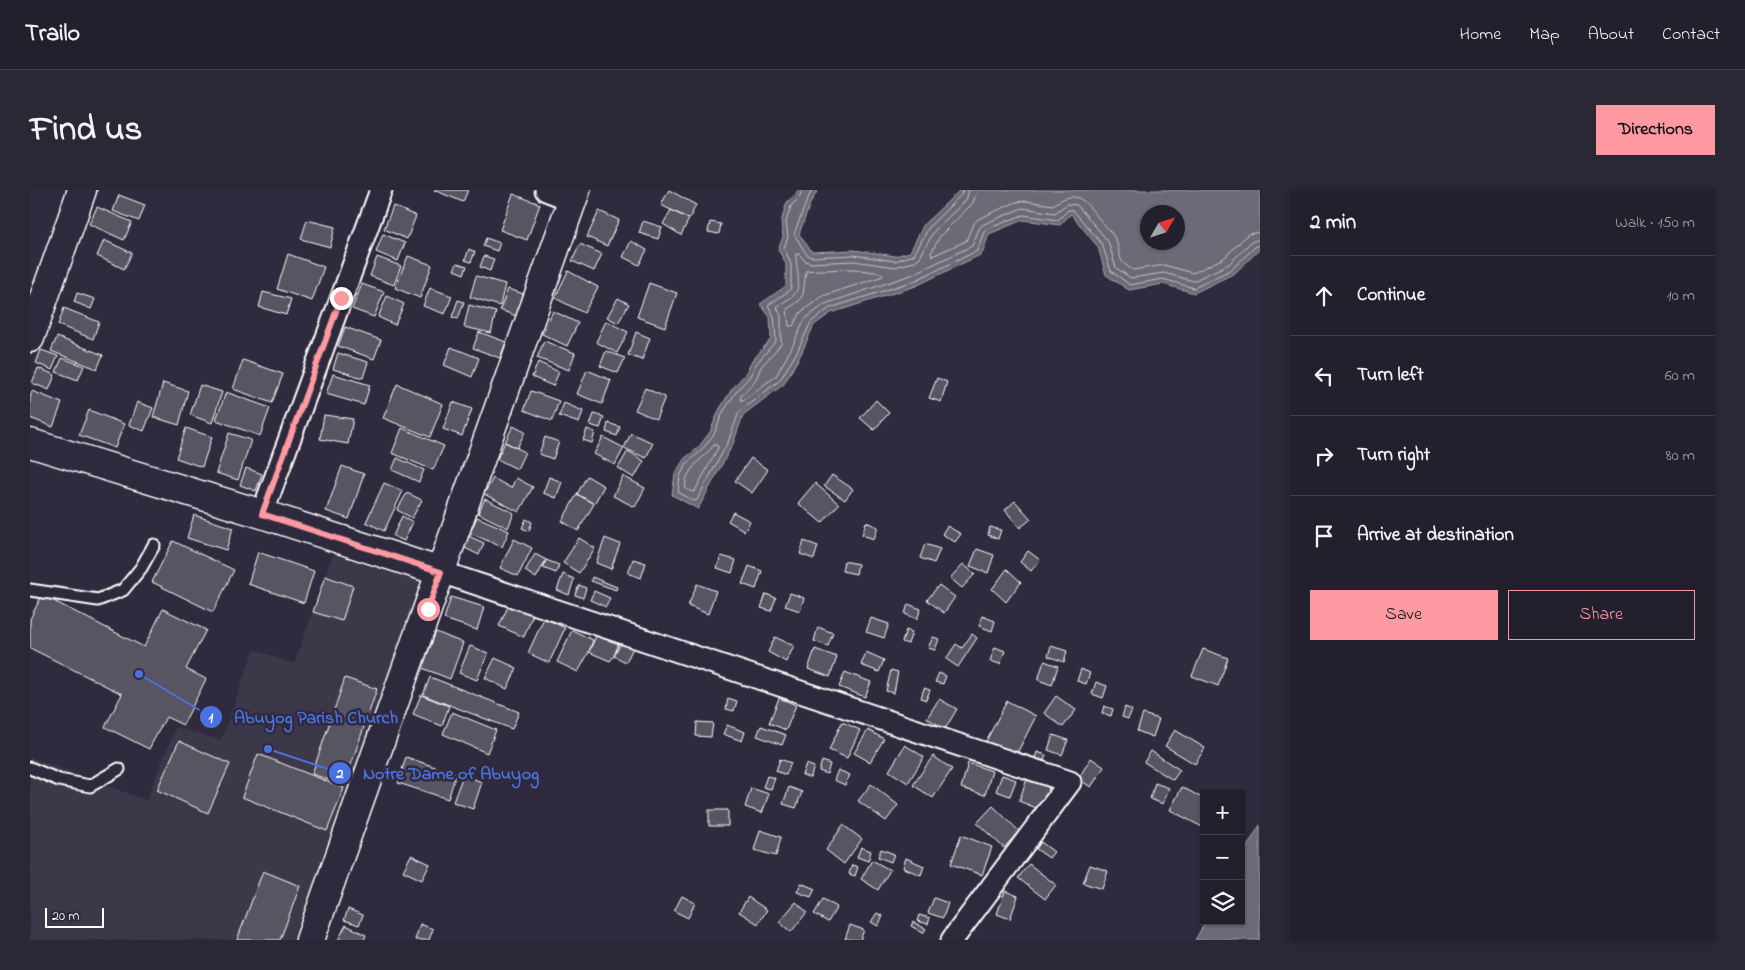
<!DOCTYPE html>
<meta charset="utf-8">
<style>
body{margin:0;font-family:"Indie Flower",sans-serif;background:#2b2836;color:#f1f3f6}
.controls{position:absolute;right:15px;bottom:15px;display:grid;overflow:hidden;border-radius:0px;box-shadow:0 1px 4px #0004}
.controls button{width:45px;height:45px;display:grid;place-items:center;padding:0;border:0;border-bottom:1px solid #403e4a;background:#23202e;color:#f1f3f6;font:25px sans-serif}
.compass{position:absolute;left:1110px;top:15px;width:45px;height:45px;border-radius:50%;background:#23202e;box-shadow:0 1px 4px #0004;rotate:51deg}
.scale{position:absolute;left:15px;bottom:12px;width:59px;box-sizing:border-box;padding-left:5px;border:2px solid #fff;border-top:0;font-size:14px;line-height:18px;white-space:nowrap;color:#fff;-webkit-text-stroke:4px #2f2a3d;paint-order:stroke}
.stop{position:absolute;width:15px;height:15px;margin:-11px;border:4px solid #ff9aa2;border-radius:50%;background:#fff}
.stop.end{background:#ff9aa2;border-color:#fff;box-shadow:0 1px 5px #0008}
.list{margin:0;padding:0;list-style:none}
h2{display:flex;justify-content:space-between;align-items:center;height:65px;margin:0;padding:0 20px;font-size:21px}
h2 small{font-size:16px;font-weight:400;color:#a3a3aa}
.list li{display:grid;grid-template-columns:32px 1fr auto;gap:15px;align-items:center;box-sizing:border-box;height:80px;padding:0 20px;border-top:1px solid #403e4a}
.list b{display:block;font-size:19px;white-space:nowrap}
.list em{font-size:16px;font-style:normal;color:#a3a3aa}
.actions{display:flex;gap:10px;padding:15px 20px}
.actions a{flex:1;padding:11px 0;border:1px solid #ff9aa2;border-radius:0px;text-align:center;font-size:18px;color:#ff9aa2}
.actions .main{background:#ff9aa2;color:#111}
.icon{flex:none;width:28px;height:28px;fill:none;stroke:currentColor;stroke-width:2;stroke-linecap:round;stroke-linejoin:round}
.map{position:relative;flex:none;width:1230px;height:750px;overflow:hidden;border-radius:0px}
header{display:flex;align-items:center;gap:30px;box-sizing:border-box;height:70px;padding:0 25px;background:#23202e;border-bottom:1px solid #403e4a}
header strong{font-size:24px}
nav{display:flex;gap:28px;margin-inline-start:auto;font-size:18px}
.intro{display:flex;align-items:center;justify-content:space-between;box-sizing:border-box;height:120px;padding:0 30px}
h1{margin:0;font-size:35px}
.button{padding:12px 22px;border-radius:0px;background:#ff9aa2;color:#111;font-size:18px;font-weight:700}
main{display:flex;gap:30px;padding:0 30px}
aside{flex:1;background:#23202e;border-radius:0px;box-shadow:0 1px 4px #0004}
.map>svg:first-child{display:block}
.built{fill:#3c3749}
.water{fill:#6d6a77;stroke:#a7a6ad;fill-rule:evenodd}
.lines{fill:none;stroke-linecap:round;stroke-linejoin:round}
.shore{stroke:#c5c3c9;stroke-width:1}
.building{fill:#595564;stroke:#fff}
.lane-casing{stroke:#fff;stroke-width:15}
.street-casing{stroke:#fff;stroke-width:25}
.secondary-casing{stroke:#fff;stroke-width:31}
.lane{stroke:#2f2a3d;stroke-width:11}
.street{stroke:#2f2a3d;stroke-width:21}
.secondary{stroke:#2f2a3d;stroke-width:28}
.route{stroke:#ff9aa2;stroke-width:6}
.leader{fill:none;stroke:#4a71e0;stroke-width:2}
.callout-dot{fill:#4a71e0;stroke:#2f2a3d;stroke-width:2}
.mark-label{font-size:15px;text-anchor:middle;font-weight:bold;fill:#fff}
.callout-label{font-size:18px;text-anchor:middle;font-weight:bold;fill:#4a71e0;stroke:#2f2a3d;stroke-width:5;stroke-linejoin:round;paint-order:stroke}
</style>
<header>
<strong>Trailo</strong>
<nav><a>Home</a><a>Map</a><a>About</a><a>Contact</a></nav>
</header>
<div class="intro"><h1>Find us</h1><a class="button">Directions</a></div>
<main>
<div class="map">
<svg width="1230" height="750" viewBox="0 0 1230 750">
<rect width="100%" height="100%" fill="#2f2a3d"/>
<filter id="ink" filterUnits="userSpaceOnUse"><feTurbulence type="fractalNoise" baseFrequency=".02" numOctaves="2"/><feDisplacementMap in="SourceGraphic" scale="10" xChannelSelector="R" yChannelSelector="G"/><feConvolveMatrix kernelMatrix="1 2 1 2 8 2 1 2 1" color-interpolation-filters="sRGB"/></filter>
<g filter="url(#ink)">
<path class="built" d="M303,364L401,395L265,750H0V567L116,610L146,537L191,550L224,459L264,474Z"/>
<path class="water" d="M768,0H788L780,14L769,44L782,62L824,60L865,66L880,62L894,34L930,0H1230V59L1205,83L1164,103L1133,94L1099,100L1076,85L1068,57L1041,24L1030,35L993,30L959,44L952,64L886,96L801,123L784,135L771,164L754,194L713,225L703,254L668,319L642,305L645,284L654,269L668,258L680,242L689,220L702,199L716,183L722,171L741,149L740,127L730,114L756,96V74L748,59L753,47L751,32L757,12L765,5ZM1118,22H1148V52H1118Z
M1230,635V750H1165L1176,731H1211V667Z"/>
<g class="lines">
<path class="shore" d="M772,0L769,8L761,16L756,32L758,47L754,58L761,74V97L759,101L738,115L744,126L746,151L726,174L720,186L706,202L693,222L684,244L671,261L657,273L650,286L648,302L664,311L667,310L698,252L709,222L750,190L767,162L781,132L800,118L884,91L947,61L954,42L957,39L993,25L1028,30L1038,20H1043L1072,54L1081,81L1100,95L1133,89L1164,98L1202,79L1225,57L1230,55
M782,0L776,13L764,44L777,65L782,67L824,65L865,71L884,65L899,37L931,5L933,0
M939,0L936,10L904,41L890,67L884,72L865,77L824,71L781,73L775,71L769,64H766C765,75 773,95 764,105C759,110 752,112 747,117L751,126V154L731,177L726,189L711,206L710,210H713L746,186L761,159L775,129L795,114L881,85L942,56L949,39L952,35L992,18L1025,23L1037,14L1047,15L1078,51L1086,78L1101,88L1134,83L1163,91L1199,74L1221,52L1230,49
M947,0L943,13L910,46L901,63L902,66L936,51L942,36L948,29L986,12L996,11L1023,15C1044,0 1052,7 1067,26C1072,33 1080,40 1084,47C1093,63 1084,69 1103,80L1134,75L1163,83L1194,68L1218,44L1230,42
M823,79L851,83L853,86L793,106L771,122L763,136H759L757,119L769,111L773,104L776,81Z
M684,255H687L688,258L665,301L662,302L656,299C652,282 674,268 684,255Z"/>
</g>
<path class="building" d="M404,0H438L433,12Z
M639,0L666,15L659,29L631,15Z
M483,4L510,14L497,50L470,40Z
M89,5L115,15L109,31L83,21Z
M363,16L386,26L377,49L354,39Z
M67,17L102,32L94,50L59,34Z
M641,20L659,29L651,45L633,34Z
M569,21L589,30L577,56L557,47Z
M277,30L305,37L300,57L271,49Z
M613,31L632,37L628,49L609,43Z
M680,32L691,34L689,44L678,42Z
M353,44L375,53L368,71L346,62Z
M456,48L470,53L467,61L453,56Z
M74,50L102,63L94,79L67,66Z
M601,51L617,60L609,75L593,67Z
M550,54L572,64L564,81L542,71Z
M439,59L445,62L441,72L435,70Z
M258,64L294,77L282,111L247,99Z
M378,66L402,75L390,108L365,98Z
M454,66L464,69L460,81L450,77Z
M347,67L371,76L364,95L340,86Z
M427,73L437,76L434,84L424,80Z
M538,81L568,97L554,123L525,108Z
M446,86L475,94L470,116L440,107Z
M619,93L647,103L635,137L607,127Z
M332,94L354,102L344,127L322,119Z
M400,98L422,106L415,124L393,116Z
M478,99L497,105L489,127L470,120Z
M233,102L261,109L256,125L229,117Z
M47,103L65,109L61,119L44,112Z
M357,106L374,114L365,135L348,127Z
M588,108L599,114L588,133L577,127Z
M428,110L434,112L428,129L422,127Z
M439,115L466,122L461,143L434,137Z
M34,118L69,132L63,149L28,135Z
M523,121L548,133L537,156L512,144Z
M576,131L598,142L587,163L566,152Z
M315,137L351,150L344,169L308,156Z
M449,142L476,152L470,168L443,158Z
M606,142L620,148L612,170L598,165Z
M27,147L73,165L67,179L21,161Z
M514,151L545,163L539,180L507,168Z
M421,157L449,168L442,187L414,175Z
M11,160L28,166L22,180L6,173Z
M576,161L595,168L588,183L570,176Z
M308,163L338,172L333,188L303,179Z
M32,168L54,176L48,190L26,182Z
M213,170L253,184L242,213L203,199Z
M508,172L529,182L523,196L502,187Z
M8,178L25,185L19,200L2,193Z
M557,180L581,190L572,214L547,204Z
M303,184L340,195L334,215L296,204Z
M907,188L917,192L911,212L899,208Z
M133,193L158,201L149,235L123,227Z
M367,194L413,214L400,247L353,228Z
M170,195L192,202L182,233L160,225Z
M615,198L635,207L626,229L605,220Z
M2,201L32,213L23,237L0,228V208Z
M501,201L529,211L522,231L494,220Z
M196,202L240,218L230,246L186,230Z
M846,210L859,223L844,240L830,228Z
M107,212L123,218L114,241L99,235Z
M423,212L442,219L432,246L413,239Z
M534,213L553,221L549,233L529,226Z
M59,220L94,234L85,258L49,245Z
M564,224L574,227L570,238L560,235Z
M294,225L323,229L318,254L290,249Z
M578,233L590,237L587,246L576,242Z
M483,236L495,242L487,258L475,252Z
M156,238L182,247L172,277L146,268Z
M372,238L414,256L403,280L362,263Z
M557,239L565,242L562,253L553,250Z
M199,243L221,250L208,290L186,283Z
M601,243L623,253L616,268L594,258Z
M515,247L529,252L523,269L509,264Z
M573,247L594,258L585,275L564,264Z
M475,252L495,262L487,279L467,269Z
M598,261L614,271L604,288L588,278Z
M367,268L394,280L389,292L362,280Z
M721,268L738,280L722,303L705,291Z
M312,276L334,284L319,329L296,321Z
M216,278L232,284L226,301L210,295Z
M802,285L823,299L815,310L794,296Z
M557,286L574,296L564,314L547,304Z
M593,286L615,298L605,317L583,306Z
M519,287L532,292L526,308L513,303Z
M463,288L481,298L486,288L503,297L489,322L454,304Z
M354,293L373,301L354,341L336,332Z
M785,293L809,314L792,333L768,313Z
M377,303L392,310L382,328L367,320Z
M547,304L564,314L548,341L532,331Z
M455,309L484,323L478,338L448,323Z
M985,311L1001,329L990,338L975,320Z
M703,322L720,331L715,341L698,331Z
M164,325L203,338L196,360L157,348Z
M372,326L383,332L374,351L363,346Z
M447,327L479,341L472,357L440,343Z
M496,329L502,332L499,341L492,338Z
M836,332L848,337L844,349L832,345Z
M917,336L931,344L925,352L912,344Z
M960,337L971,340L968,349L958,345Z
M436,345L454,353L449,365L431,356Z
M549,348L565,358L549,383L533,373Z
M575,348L590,354L581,379L566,373Z
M484,349L502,358L488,386L470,378Z
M143,351L204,380L183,422L122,392Z
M774,351L788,356L784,369L770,364Z
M895,354L910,359L904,373L890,368Z
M947,359L964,365L958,383L940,376Z
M998,361L1010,370L1001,381L990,372Z
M228,362L284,381L274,413L218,394Z
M505,364L516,370L506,388L495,381Z
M691,366L706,370L702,383L687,378Z
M603,369L616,373L611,388L598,383Z
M516,370L529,375L526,383L513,378Z
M814,371L828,374L826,384L812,381Z
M933,374L945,384L932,398L920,388Z
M719,376L732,381L726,399L712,394Z
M977,379L991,392L976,412L962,399Z
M533,384L544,389L539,405L527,400Z
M295,386L323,396L312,431L283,422Z
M562,387L587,397L586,400L561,391Z
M667,394L686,401L678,424L658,416Z
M549,395L556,398L553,408L545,405Z
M909,395L925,407L914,423L897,410Z
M564,401L580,408L576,417L560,410Z
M760,403L774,408L770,421L755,416Z
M736,404L746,408L741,421L731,418Z
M12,405L114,457L133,419L176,440L156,479L176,489L153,535L136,527L119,559L75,537L92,504L0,458V429Z
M421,407L454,417L447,440L414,429Z
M480,412L504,422L494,447L469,436Z
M878,414L891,419L887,429L875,424Z
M952,426L965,431L962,441L949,436Z
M514,428L535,438L519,473L498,463Z
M841,428L859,434L854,448L836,442Z
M788,437L803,443L798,456L784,451Z
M542,440L563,450L559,462L548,482L527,472Z
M876,440L882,442L878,454L872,452Z
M568,441L590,450L584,466L580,471L559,462Z
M406,442L433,453L420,489L392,478Z
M942,444L947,448L928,477L916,469L926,454L932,458Z
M745,447L764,456L756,472L738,462Z
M903,447L909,449L905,460L898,458Z
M594,448L605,454L596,472L584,466Z
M440,456L458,463L447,490L429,483Z
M1021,456L1037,461L1034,472L1018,466Z
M965,457L975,461L970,474L960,471Z
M785,459L807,467L800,487L778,479Z
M1173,459L1198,468L1188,496L1162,486Z
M836,462L854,470L849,482L831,475Z
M465,468L487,478L477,499L455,488Z
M1014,471L1028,476L1022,495L1008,490Z
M1051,479L1060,483L1056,494L1047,491Z
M861,480L868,482L864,503L856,501Z
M815,482L841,492L835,507L809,497Z
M909,483L916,486L913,494L905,492Z
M400,487L489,522L482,539L393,505Z
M315,488L347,499L314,595L282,584Z
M1066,492L1077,496L1073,508L1062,504Z
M894,498L900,500L896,510L891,508Z
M391,505L419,516L412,536L383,524Z
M1026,506L1046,520L1033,537L1014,523Z
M698,508L707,511L704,521L696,519Z
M749,508L766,515L756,540L739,533Z
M909,509L927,519L915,539L897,528Z
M977,511L1006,526L984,569L955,553Z
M1074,516L1083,519L1081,526L1072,523Z
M1095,517L1102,520L1098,529L1092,527Z
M422,522L466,540L457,563L413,544Z
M1113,524L1129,529L1123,547L1107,541Z
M667,532L683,533L681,547L666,546Z
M812,532L830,540L817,568L799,560Z
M697,535L715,542L712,551L693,544Z
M731,536L756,545L752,555L727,546Z
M838,540L854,549L840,572L824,563Z
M1145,540L1175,558L1165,574L1135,556Z
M1023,545L1038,550L1032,565L1018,560Z
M149,551L200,574L178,623L127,600Z
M875,555L894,567L878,593L859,581Z
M1121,561L1150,580L1143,590L1114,572Z
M1007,562L1016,565L1013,573L1004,570Z
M228,564L314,598L297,641L212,607Z
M903,566L922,579L903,608L883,595Z
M376,567L426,584L418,609L368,593Z
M1061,568L1074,577L1061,597L1048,589Z
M750,569L761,573L756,585L746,581Z
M792,571L800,574L797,584L789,581Z
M938,573L962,581L955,605L931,598Z
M776,574L784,577L780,588L772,585Z
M808,580L820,585L815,595L804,590Z
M433,585L452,592L443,619L423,612Z
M972,585L986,590L980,606L966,601Z
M737,586L745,588L741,599L733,597Z
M997,589L1019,597L1011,620L989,611Z
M1125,593L1139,598L1133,614L1120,609Z
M841,594L868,615L856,631L828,611Z
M759,597L772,602L766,618L753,614Z
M1152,597L1174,609V638L1140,620Z
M721,598L739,604L732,623L715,617Z
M963,616L989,641L974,658L947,633Z
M679,620H698V636H679Z
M813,635L832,649L814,674L796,660Z
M730,640L751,647L746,666L724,660Z
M931,645L962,657L952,685L921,674Z
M1011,652L1024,662L1019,668L1006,659Z
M831,657L841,661L838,671L827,667Z
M851,659L864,664L861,672L848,667Z
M381,665L400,674L392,690L373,681Z
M876,668L894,676L891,685L873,678Z
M842,670L860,680L848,700L831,689Z
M999,674L1026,695L1015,709L988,688Z
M822,675L828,677L825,686L819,684Z
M1060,675L1078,681L1072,699L1053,693Z
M233,681L270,696L250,750H207Z
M771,693L785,699L781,707L767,702Z
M975,701L988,706L980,729L967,724Z
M652,706L665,713L658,728L644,721Z
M718,707L737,720L728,734L709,722Z
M904,708L918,713L913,728L898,723Z
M793,709L807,717L798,732L784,724Z
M766,712L777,722L761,742L749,732Z
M318,719L333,725L329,735L314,730Z
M847,723L853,726L848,736L841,732Z
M889,725L900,728L898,734L887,731Z
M883,732L896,739L893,743L881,736Z
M390,734L403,739L399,750H385Z
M316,735L336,745L334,750H308Z
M820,735L834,740L830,750L815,749Z"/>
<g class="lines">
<defs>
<path id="lane" d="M0,400L68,410L93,400L111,378L124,355
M0,578L29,590L60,596L89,579"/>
<path id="street" d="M516,0L542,10
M232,324L351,0
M411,382L1040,592L922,750"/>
<path id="secondary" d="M0,148L52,0
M0,253L232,324L411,382
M280,750L546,0"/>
</defs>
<use href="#lane" class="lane-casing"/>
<use href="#street" class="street-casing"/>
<use href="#secondary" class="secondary-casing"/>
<use href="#lane" class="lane"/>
<use href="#street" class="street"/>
<use href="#secondary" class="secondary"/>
</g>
</g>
<g class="lines" filter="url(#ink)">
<path class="route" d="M311,108L232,324L411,382L398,419"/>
</g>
<path class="leader" d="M109 484L181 527M238 559L310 583"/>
<g class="callout-dot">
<circle cx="109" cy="484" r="5"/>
<circle cx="238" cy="559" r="5"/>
<circle cx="181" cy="527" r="12"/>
<circle cx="310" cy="583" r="12"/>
</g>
<g class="mark-label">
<text x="181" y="532">1</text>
<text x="310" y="588">2</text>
</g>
<g class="callout-label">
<text x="286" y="533">Abuyog Parish Church</text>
<text x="421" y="589">Notre Dame of Abuyog</text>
</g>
</svg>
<div class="controls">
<button>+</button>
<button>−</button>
<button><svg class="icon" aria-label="layers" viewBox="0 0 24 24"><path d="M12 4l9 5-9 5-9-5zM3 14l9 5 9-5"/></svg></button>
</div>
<svg class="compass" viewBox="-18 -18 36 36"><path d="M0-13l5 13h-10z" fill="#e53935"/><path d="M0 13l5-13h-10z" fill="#a3a3aa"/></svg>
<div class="scale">20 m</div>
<div class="stop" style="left:398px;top:419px"></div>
<div class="stop end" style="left:311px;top:108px"></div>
</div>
<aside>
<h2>2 min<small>Walk · 150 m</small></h2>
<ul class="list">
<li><svg class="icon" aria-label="ahead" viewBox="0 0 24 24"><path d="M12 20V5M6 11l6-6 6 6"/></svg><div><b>Continue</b></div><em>10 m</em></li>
<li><svg class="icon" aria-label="left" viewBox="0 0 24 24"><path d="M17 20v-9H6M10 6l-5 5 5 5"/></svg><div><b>Turn left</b></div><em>60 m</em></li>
<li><svg class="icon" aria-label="right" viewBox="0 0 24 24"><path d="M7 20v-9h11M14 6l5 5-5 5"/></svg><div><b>Turn right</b></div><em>80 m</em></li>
<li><svg class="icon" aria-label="arrive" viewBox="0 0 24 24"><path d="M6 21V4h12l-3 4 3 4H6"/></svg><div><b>Arrive at destination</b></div></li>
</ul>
<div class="actions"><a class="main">Save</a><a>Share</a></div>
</aside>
</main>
